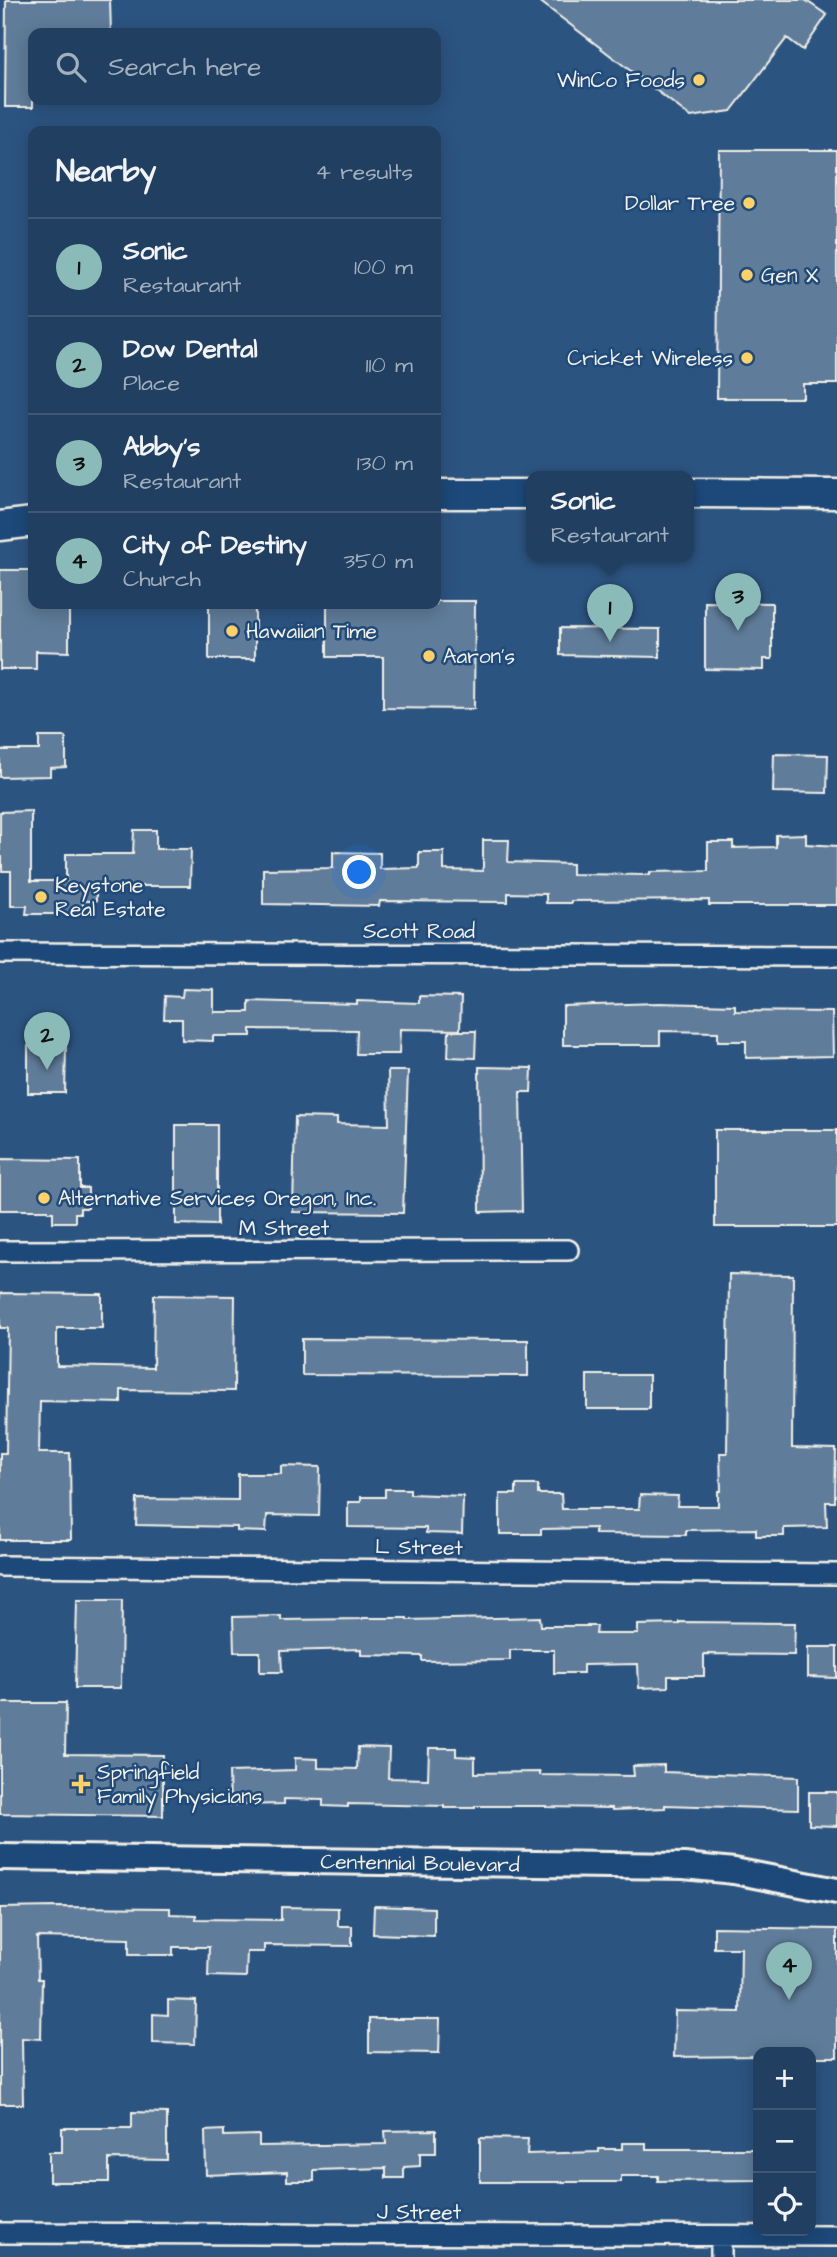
<!DOCTYPE html>
<meta charset="utf-8">
<style>
body{margin:0;font-family:"Architects Daughter",sans-serif;background:#294667;color:#f1f3f6}
.controls{position:absolute;right:21px;bottom:21px;display:grid;overflow:hidden;border-radius:14px;box-shadow:0 4px 18px #0003}
.controls button{width:63px;height:63px;display:grid;place-items:center;padding:0;border:0;border-bottom:2px solid #3e5876;background:#213f61;color:#f1f3f6;font:35px sans-serif}
.you{position:absolute;left:360px;top:873px;width:24px;height:24px;margin:-18px;border:5px solid #fff;border-radius:50%;background:#1a73e8;box-shadow:0 0 0 10px #1a73e833}
.badge{display:grid;place-items:center;width:46px;height:46px;border-radius:50%;background:#8bbbb9;color:#111;font-size:23px;font-weight:700}
.pin{position:absolute;translate:-50% -58px;filter:drop-shadow(0 2px 4px #0008)}
.pin::after{content:'';position:absolute;top:37px;width:24px;height:21px;background:inherit;clip-path:polygon(0 0,100% 0,50% 100%)}
.popup{position:absolute;left:526px;top:471px;width:168px;height:91px;box-sizing:border-box;display:grid;place-content:center;border-radius:14px;background:#213f61;filter:drop-shadow(0 2px 5px #0005);font-size:23px;white-space:nowrap;color:#a2afbd}
.popup b{font-size:26px;color:#f1f3f6}
.popup::after{content:'';position:absolute;left:50%;top:100%;margin-left:-14px;border:14px solid transparent;border-top-color:#213f61}
.list{margin:0;padding:0;list-style:none}
h2{display:flex;justify-content:space-between;align-items:center;height:91px;margin:0;padding:0 28px;font-size:30px}
h2 small{font-size:23px;font-weight:400;color:#a2afbd}
.list li{display:grid;grid-template-columns:46px 1fr auto;gap:21px;align-items:center;box-sizing:border-box;height:98px;padding:0 28px;border-top:2px solid #3e5876}
.list b{display:block;font-size:26px;white-space:nowrap}
.list p{margin:0;font-size:23px;white-space:nowrap;color:#a2afbd}
.list em{font-size:23px;font-style:normal;color:#a2afbd}
.icon{flex:none;width:38px;height:38px;fill:none;stroke:currentColor;stroke-width:2;stroke-linecap:round;stroke-linejoin:round}
.map{position:relative;flex:none;width:837px;height:2257px;overflow:hidden}
.search{position:absolute;background:#213f61;box-shadow:0 4px 18px #0003;left:28px;top:28px;width:413px;height:77px;display:flex;align-items:center;gap:18px;box-sizing:border-box;padding:0 24px;border-radius:14px;color:#a2afbd;font-size:26px}
.panel{position:absolute;background:#213f61;box-shadow:0 4px 18px #0003;left:28px;top:126px;width:413px;height:483px;border-radius:14px}
.map>svg:first-child{display:block}
.building{fill:#5e7b9a;stroke:#f4f1e8;stroke-width:2}
.lines{fill:none;stroke-linecap:round;stroke-linejoin:round}
.minor-casing{stroke:#f4f1e8;stroke-width:24}
.tertiary-casing{stroke:#f4f1e8;stroke-width:30}
.secondary-casing{stroke:#f4f1e8;stroke-width:33}
.minor{stroke:#1f4a7a;stroke-width:19}
.tertiary{stroke:#1f4a7a;stroke-width:24}
.secondary{stroke:#1f4a7a;stroke-width:28}
.poi-dot{fill:#ffd166;stroke:#1f4a7a;stroke-width:2.5}
.labels{text-anchor:middle;stroke-width:5;stroke-linejoin:round;paint-order:stroke}
.poi-label{font-size:21px;fill:#f4f1e8;stroke:#1f4a7a;text-anchor:start}
.street-label{font-size:21px;fill:#f4f1e8;stroke:#1f4a7a}
</style>
<div class="map">
<svg width="837" height="2257" viewBox="0 0 837 2257">
<rect width="100%" height="100%" fill="#2c5481"/>
<filter id="ink" filterUnits="userSpaceOnUse"><feTurbulence type="fractalNoise" baseFrequency=".0143" numOctaves="2"/><feDisplacementMap in="SourceGraphic" scale="14" xChannelSelector="R" yChannelSelector="G"/><feConvolveMatrix kernelMatrix="1 2 1 2 8 2 1 2 1" color-interpolation-filters="sRGB"/></filter>
<g filter="url(#ink)">
<path class="building" d="M6,0H110L111,33H33V107H5Z
M538,0H805L827,15L803,50L787,38L731,111L691,117Z
M719,150H837V384H803V398H717Z
M0,570H33V604H69V652L36,651V669H0Z
M436,601H475L474,709L383,708V657H327V604H436Z
M705,602L772,603V659H764V670L705,669Z
M209,604H255V659H209Z
M560,628L660,629V657L560,655Z
M39,737H66V767L50,768V776L0,777V750H39Z
M774,754L828,755L827,793L773,792Z
M31,811V881H66V854H133L134,830H156V849H191L190,886H124V888H96V901H83V914H26L27,906H11V871H2V857H0V812Z
M806,834V844L837,846V905H709V900L571,901V903H546V894L508,893V902L380,901L379,906L263,904V869L333,868V852L380,853V869L419,868V852H444V870L483,871V840H509L508,862L572,864V874L650,875V872L708,871V842H733V848L776,847V835Z
M183,989L214,990V1012H249V1001L357,1004V1001L419,1003V996L461,997L460,1030L400,1029L399,1054H356L357,1030L251,1029V1036H213V1041L182,1040V1019H164L165,996L182,997Z
M659,1003L735,1005V1011L832,1012L833,1056L746,1058V1041H718V1032L660,1031V1045H563V1006Z
M449,1031H476L475,1058L448,1057Z
M28,1046H66L65,1093H28Z
M479,1067L532,1068L531,1092H520L522,1211L480,1212Z
M388,1071H408L403,1213L293,1212L295,1117L337,1118V1124L389,1125Z
M176,1125H217V1225L176,1224Z
M715,1130H837V1227H715Z
M0,1159L80,1160V1188H88V1208H80V1213H75V1222H53V1212H48V1210H0Z
M729,1274L793,1275L792,1448L836,1449L835,1502H826L827,1527L784,1528V1536H756V1529L686,1530V1535L595,1534V1528L541,1529V1534H500V1494H516V1485H538V1494H561L562,1509H639L640,1495L678,1496L677,1506H718V1491H721L720,1453H727Z
M0,1293L102,1294V1328H57V1366L153,1368L154,1295L235,1296L234,1391L121,1390V1403L40,1401L39,1453H70L71,1540H0V1453H6L8,1328H0Z
M302,1339L528,1340V1376L302,1375Z
M587,1375H649V1409H587Z
M281,1466L320,1467L319,1516L267,1515L266,1532L237,1531V1527L136,1525L137,1499L238,1500V1474H281Z
M385,1489H410V1494L463,1496L462,1534L426,1533V1528L348,1527V1502H361V1497H385Z
M77,1600H122L121,1688H75Z
M281,1616V1620L362,1619V1618H407V1620L540,1617L541,1626H597L596,1634H638V1625L679,1624V1622L795,1623L794,1655L704,1654V1676H668V1687L639,1688L638,1664L583,1665V1673H554V1650H510V1660L422,1661V1656L361,1655V1649L281,1651L282,1672H260V1652H234L233,1617Z
M808,1647H837V1678L808,1677Z
M0,1703H66L65,1754L163,1755V1816L0,1814Z
M358,1747L389,1748L388,1778L428,1779L429,1748H456V1756L475,1757V1773L540,1772V1775L634,1776L633,1766L664,1765V1772L798,1777V1809L665,1805V1808L612,1810V1808L546,1807V1806H475V1808H444V1806L348,1804V1807L323,1806V1800L284,1799V1804L230,1805L229,1772L295,1770V1758L318,1759V1768L357,1769Z
M809,1792H837V1826L809,1825Z
M374,1906L434,1908V1936L373,1934Z
M55,1907L170,1908V1914L196,1915V1919L281,1920V1907L338,1908V1926H352V1946L264,1945V1952H247L246,1977L208,1976L209,1947H173V1955H129V1939L37,1937L38,1979H42L41,2039L22,2038L23,2104H0V1908Z
M714,1927L837,1929V2057H811V2052H758V2056L674,2057L675,2011L740,2012L741,1948H714Z
M168,2000L196,2001L195,2044L153,2043V2014L168,2015Z
M369,2019H440L439,2053L369,2052Z
M132,2112L167,2113V2160L109,2159V2182H49V2152H62V2128H132Z
M224,2130V2136L259,2135V2146L386,2144L385,2131L436,2130V2153H420V2166L404,2167V2178H386V2168L314,2170V2181H287V2172L206,2175L205,2131Z
M480,2138L528,2139L527,2154L599,2152V2149H622V2143H646V2149H758V2180L658,2181V2176H621V2182H480Z"/>
<g class="lines">
<defs>
<path id="minor" d="M0,953L837,956
M0,1251L568,1250
M0,1566L837,1574
M0,2233L837,2236
M721,2257V2236"/>
<path id="tertiary" d="M0,1857L684,1866L734,1871L837,1891"/>
<path id="secondary" d="M689,493L837,494
M436,494H531
M0,526L33,522"/>
</defs>
<use href="#minor" class="minor-casing"/>
<use href="#tertiary" class="tertiary-casing"/>
<use href="#secondary" class="secondary-casing"/>
<use href="#minor" class="minor"/>
<use href="#tertiary" class="tertiary"/>
<use href="#secondary" class="secondary"/>
</g>
</g>
<g class="poi-dot">
<circle cx="699" cy="80" r="7"/>
<circle cx="749" cy="203" r="7"/>
<circle cx="747" cy="275" r="7"/>
<circle cx="747" cy="358" r="7"/>
<circle cx="232" cy="631" r="7"/>
<circle cx="429" cy="656" r="7"/>
<circle cx="41" cy="897" r="7"/>
<circle cx="44" cy="1198" r="7"/>
<path d="M77.5 1773.5h7v7h7v7h-7v7h-7v-7h-7v-7h7z"/>
</g>
<g class="labels">
<g class="poi-label">
<text x="685" y="87" text-anchor="end">WinCo Foods</text>
<text x="735" y="210" text-anchor="end">Dollar Tree</text>
<text x="761" y="282">Gen X</text>
<text x="733" y="365" text-anchor="end">Cricket Wireless</text>
<text x="246" y="638">Hawaiian Time</text>
<text x="443" y="663">Aaron's</text>
<text x="55" y="892">Keystone<tspan x="55" dy="24">Real Estate</tspan></text>
<text x="58" y="1205">Alternative Services Oregon, Inc.</text>
<text x="97" y="1779">Springfield<tspan x="97" dy="24">Family Physicians</tspan></text>
</g>
<g class="street-label">
<text x="419" y="938">Scott Road</text>
<text x="284" y="1235">M Street</text>
<text transform="translate(419 1547) rotate(1)" y="7">L Street</text>
<text transform="translate(420 1863) rotate(1)" y="7">Centennial Boulevard</text>
<text x="419" y="2219">J Street</text>
</g>
</g>
</svg>
<div class="controls">
<button>+</button>
<button>−</button>
<button><svg class="icon" aria-label="locate" viewBox="0 0 24 24"><circle cx="12" cy="12" r="6"/><path d="M12 2v4M12 18v4M2 12h4M18 12h4"/></svg></button>
</div>
<div class="you"></div>
<div class="pin badge" style="left:610px;top:642px">1</div>
<div class="popup"><b>Sonic</b>Restaurant</div>
<div class="pin badge" style="left:47px;top:1070px">2</div>
<div class="pin badge" style="left:738px;top:631px">3</div>
<div class="pin badge" style="left:789px;top:2000px">4</div>
<div class="search"><svg class="icon" aria-label="search" viewBox="0 0 24 24"><circle cx="10" cy="10" r="6"/><path d="M15 15l6 6"/></svg>Search here</div>
<section class="panel">
<h2>Nearby<small>4 results</small></h2>
<ul class="list">
<li><span class="badge">1</span><div><b>Sonic</b><p>Restaurant</p></div><em>100 m</em></li>
<li><span class="badge">2</span><div><b>Dow Dental</b><p>Place</p></div><em>110 m</em></li>
<li><span class="badge">3</span><div><b>Abby's</b><p>Restaurant</p></div><em>130 m</em></li>
<li><span class="badge">4</span><div><b>City of Destiny</b><p>Church</p></div><em>350 m</em></li>
</ul>
</section>
</div>
